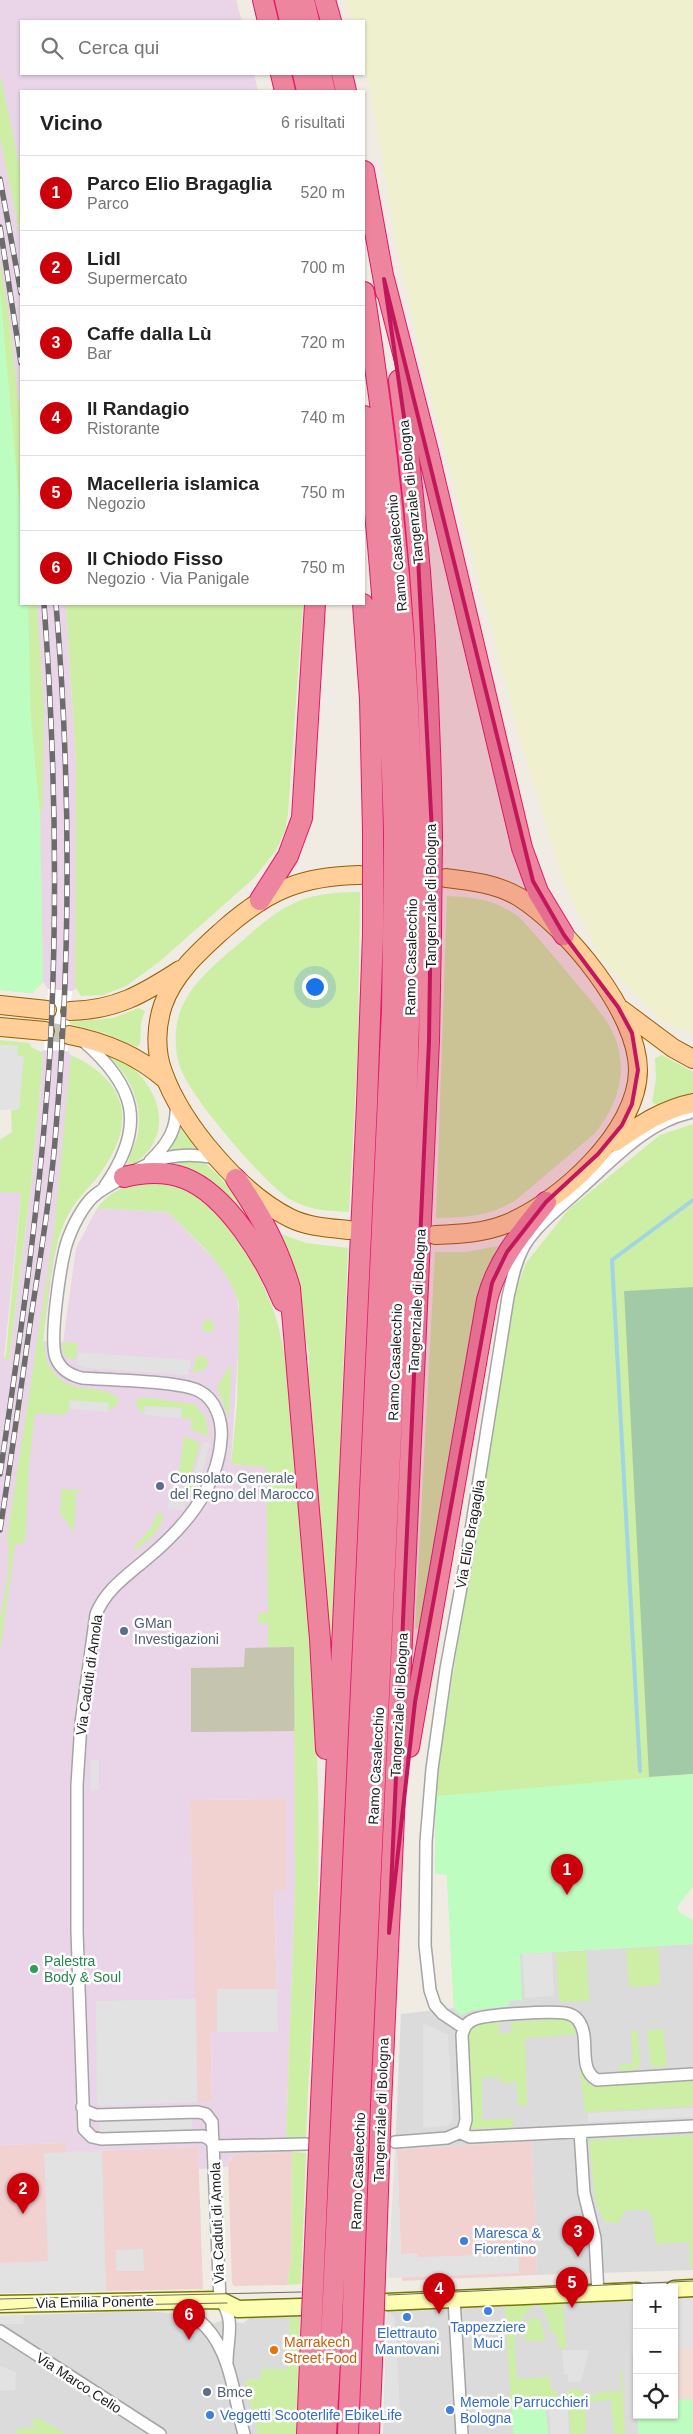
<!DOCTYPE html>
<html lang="it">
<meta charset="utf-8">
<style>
body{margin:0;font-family:Arial,sans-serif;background:#f2f2f2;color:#222}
.controls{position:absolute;right:15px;bottom:15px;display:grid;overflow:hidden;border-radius:0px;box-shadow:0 1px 4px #0004}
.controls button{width:45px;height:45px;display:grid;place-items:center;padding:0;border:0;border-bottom:1px solid #e0e0e0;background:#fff;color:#222;font:25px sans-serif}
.you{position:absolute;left:314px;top:986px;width:18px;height:18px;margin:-12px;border:4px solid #fff;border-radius:50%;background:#1a73e8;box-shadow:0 0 0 8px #1a73e833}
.badge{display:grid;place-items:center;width:32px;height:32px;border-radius:50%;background:#cc000a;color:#fff;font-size:16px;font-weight:700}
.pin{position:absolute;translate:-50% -41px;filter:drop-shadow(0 1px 2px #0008)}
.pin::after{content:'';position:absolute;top:26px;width:18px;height:15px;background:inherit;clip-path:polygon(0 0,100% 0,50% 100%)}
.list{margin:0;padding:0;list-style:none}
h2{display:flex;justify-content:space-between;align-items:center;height:65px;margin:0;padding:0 20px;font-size:21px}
h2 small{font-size:16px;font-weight:400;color:#767676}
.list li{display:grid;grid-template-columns:32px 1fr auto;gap:15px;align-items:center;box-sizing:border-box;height:75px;padding:0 20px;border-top:1px solid #e0e0e0}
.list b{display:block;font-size:19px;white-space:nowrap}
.list p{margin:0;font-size:16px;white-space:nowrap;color:#767676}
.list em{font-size:16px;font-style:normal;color:#767676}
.icon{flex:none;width:28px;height:28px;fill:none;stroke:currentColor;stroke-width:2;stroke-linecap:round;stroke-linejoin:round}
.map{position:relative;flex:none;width:693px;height:2434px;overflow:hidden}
.search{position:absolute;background:#fff;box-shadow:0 1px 4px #0004;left:20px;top:20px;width:345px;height:55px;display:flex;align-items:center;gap:12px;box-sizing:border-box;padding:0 18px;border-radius:0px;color:#767676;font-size:19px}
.panel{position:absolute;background:#fff;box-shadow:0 1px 4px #0004;left:20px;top:90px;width:345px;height:515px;border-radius:0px}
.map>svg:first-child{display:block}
.residential{fill:#dcdbdb}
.commercial{fill:#f2d1d1}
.industrial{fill:#e9d5e7;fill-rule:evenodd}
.military{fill:#f3dcd5}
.construction{fill:#c5c4ae}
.farmland{fill:#eff0cd}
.grass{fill:#cdeea5}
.cemetery{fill:#a3caa7}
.park{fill:#bdfdbf}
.parking{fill:#e2e2e2}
.pier{fill:#fff}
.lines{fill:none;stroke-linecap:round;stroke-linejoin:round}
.stream{stroke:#a0d5e1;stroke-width:4}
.primary-tunnel{stroke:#c6c2bc;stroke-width:18;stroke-dasharray:18 9;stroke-linecap:butt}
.street-casing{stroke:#a5a5a5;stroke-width:14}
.secondary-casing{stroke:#737a00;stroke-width:19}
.primary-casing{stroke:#985e00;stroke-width:20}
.highway-casing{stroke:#e61869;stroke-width:22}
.street{stroke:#fff;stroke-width:11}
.secondary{stroke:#fefeb3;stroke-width:16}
.primary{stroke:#ffce99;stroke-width:18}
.highway{stroke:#ed859e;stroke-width:20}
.tram{stroke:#6c6c6c;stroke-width:1}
.rail-casing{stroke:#6c6c6c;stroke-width:5.5}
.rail{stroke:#fff;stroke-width:4;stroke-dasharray:11;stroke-linecap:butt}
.highway-bridge-casing{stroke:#e61869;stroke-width:22;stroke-linecap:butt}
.highway-bridge{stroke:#ed859e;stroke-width:20}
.marked{fill:#c2185b;fill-opacity:0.2;stroke:#c2185b;stroke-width:4;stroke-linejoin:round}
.service-dot{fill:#5c6f8a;stroke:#fff;stroke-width:2}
.leisure-dot{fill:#2e9e5b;stroke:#fff;stroke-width:2}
.shop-dot{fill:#3f7fe0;stroke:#fff;stroke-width:2}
.food-dot{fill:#e8710a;stroke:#fff;stroke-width:2}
.labels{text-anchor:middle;stroke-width:5;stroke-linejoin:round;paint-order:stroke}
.street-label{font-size:14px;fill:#1e1e1e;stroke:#fff}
.service-label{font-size:14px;fill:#4e5e75;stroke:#fff;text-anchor:start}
.leisure-label{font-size:14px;fill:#27864d;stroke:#fff;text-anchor:start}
.shop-label{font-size:14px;fill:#366cbe;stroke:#fff;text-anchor:start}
.food-label{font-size:14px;fill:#c56008;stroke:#fff;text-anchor:start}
</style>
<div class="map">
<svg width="693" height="2434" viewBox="0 0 693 2434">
<rect width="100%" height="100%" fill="#f0ebe3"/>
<path class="residential" d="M693,1944V2270L537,2275L532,2141L395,2150L401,2014L454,2008L461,2015L472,2010L508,2006L520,1954Z
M693,2295V2434H383L387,2310L637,2298V2415H674V2296Z
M144,2311L171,2313L189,2321L201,2332L211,2324L221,2321L243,2323L253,2316L300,2315V2318H290L288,2369H261V2378L245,2381L258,2434H0V2316Z"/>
<path class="commercial" d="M286,1799V1890H274L278,2032H211L212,2102H197L190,1800Z
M532,2141L537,2275L402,2281L397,2150Z
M66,2143L67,2152L198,2147L203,2289L0,2293V2145Z
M292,2152L291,2259L287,2285L234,2286L232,2283L228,2162L234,2155L242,2153Z"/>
<path class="industrial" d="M0,0H236L242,21H21V74H254L258,91H21V520L0,290Z
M28,604H66L76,764V989L72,991L68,1051L71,1055L69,1186L54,1260L43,1341L63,1342L76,1248L95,1212L101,1208L168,1212L220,1265L236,1292L240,1320L231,1464L266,1466L268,1541L293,1618L296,1731L295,1890L286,2137H292V2152L237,2154L230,2158L227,2167L199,2169L198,2147L66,2152V2143L0,2145V1143L21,1193L4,1358L9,1359L31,1186L42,1068L41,1052L44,1050L48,989L43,982L40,813ZM286,1799V1890H274L278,2031H211L212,2101L198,2102L190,1800Z"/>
<path class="military" d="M693,2297V2399L674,2400V2298Z"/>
<path class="construction" d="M294,1647L296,1731L191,1732V1668L244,1667L245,1648Z"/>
<path class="farmland" d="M345,0H693V1033L663,1023L601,959L564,884L522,745L422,362L394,229L369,83L364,65V21H351Z"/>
<path class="grass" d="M0,74L21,174V240L0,137Z
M0,261L9,317L21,423V604H37L44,710L43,808L40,814L43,982L32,993L0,990Z
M66,604H303L288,814L285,831L275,852L253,879L159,962L126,986L103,995L81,996L75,986L76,764Z
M360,892L358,1045L349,1212C329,1211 309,1210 291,1200C266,1186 195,1101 183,1074C175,1057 174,1037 178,1019C187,984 216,964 242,941C284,904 302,892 360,892Z
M447,896C475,897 496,900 519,917C537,936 554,957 571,977C583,992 597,1006 607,1022C631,1060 622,1101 594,1134L516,1200C491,1216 465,1218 436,1218Z
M139,1008L145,1011L141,1023L140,1044L137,1047L105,1033L70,1024V1022L113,1018Z
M0,1040L30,1043L31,1047L41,1052L43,1057L31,1186L9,1359H4L6,1354L21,1193L0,1192V1140L12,1132L11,1110L19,1109L23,1056H17V1046L0,1045Z
M103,1052C142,1062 177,1113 149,1150C143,1157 137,1163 128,1166C128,1156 136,1144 138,1133C143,1100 128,1072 103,1052Z
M71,1055C129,1082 137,1124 99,1175C88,1189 75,1200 67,1217C49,1254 48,1300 43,1340C46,1347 44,1358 49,1366C68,1399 98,1381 118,1398V1403L112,1410L70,1400L68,1411L63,1415L35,1413L29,1463L25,1543L15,1544L0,1652C0,1641 0,1630 0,1620C4,1594 12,1565 7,1538L54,1231Z
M662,1055L693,1072V1093L657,1105L652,1102L656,1079L655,1058Z
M693,1124V1287L624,1291L650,1777L693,1774L655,1794L472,2010L461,2015L454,2008L447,1875L435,1873L436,1796L441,1749L512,1301L526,1263L569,1209L660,1135Z
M180,1128L196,1149L168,1152L167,1150Z
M181,1160C187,1160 194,1159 200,1161C222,1170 253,1225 267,1245L259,1243L159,1164Z
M138,1183C150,1183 163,1181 174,1185C222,1202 258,1266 274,1312C293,1370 291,1431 297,1491C311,1623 321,1756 318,1889C317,1972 309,2055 306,2138L286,2137L295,1890L294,1647H268V1623H258V1613H268L266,1467L231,1464L237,1404L239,1304C228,1265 195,1240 168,1212L101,1208L95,1212C106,1195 118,1188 138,1183Z
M281,1234L306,1243L348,1248L332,1648H330L306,1377C312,1361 309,1349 302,1333L280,1235Z
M498,1246L489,1266L421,1630L415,1628L435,1252H466Z
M202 1326a6 6 0 1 1 12 0a6 6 0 1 1-12 0Z
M63,1342L78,1343L75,1360L66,1357L62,1349Z
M200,1355L208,1359V1364L203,1370L192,1373L196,1357Z
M230,1365H231L229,1418L217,1387Z
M143,1397L194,1404L205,1417L209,1437L191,1429V1419L181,1418L182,1408L145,1406L144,1412H141L136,1404L137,1399Z
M184,1436L200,1443L190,1479L196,1484L188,1497H183L185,1481L178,1479Z
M61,1489L82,1490V1492H76L74,1532L60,1513Z
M157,1513L163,1514V1519L156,1532L135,1551L134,1547L151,1527Z
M658,1947L660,1985L629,1987L626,1949Z
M586,1951L589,2001L559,2002L556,1953Z
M561,2019L572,2023L576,2034L525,2038L527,2105L518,2106L517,2082L501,2083L500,2077H482V2120L513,2118V2127L471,2129L468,2041C469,2023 484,2023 499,2023V2033H511V2022Z
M663,2029L667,2066L653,2067L650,2063L647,2030Z
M637,2030L640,2064L637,2069L619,2071L618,2065L633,2063L631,2031Z
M579,2065L586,2081L596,2086L693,2079V2106L585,2112Z
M693,2135V2268L690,2269L689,2242L656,2244L652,2216L647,2210H626L618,2223L604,2222L595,2200L589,2140Z
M292,2152L306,2153L301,2284L287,2285L291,2259Z
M561,2302L563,2305L566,2349H562L558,2345L557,2335L550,2331L548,2319L540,2306L541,2303Z
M532,2303C531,2312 520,2317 517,2326C512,2342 516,2363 517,2379L550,2377L551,2391H557L558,2407L546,2408L548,2434H513L505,2307L509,2305Z
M532,2317H536L541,2322L545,2338L543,2341H525V2328Z
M290,2318H300L296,2434H258L245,2381L261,2378V2369H288Z
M620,2371H622L625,2434H614L611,2400L585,2402L586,2431L584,2434H571L567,2390L581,2389L584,2397L596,2395L598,2392L621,2391Z
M33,2419H41L65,2434H17V2428H33Z"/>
<path class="cemetery" d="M693,1287V1774L649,1777L624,1291Z"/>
<path class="park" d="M0,290L21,520V604H28L31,718L40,813L43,982L32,993L0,990Z
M693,1774V1887L679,1904L677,1909L679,1912L693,1920V1944L520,1954L522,2000L509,2001L508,2006L472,2010L461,2015L454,2008L447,1875L435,1873L436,1796Z
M693,2399V2434H638L637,2415H674V2400Z
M546,2408L548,2434H513L512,2409Z"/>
<path class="parking" d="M0,1045L18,1046L17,1056H24L19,1109L0,1110Z
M79,1352L89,1353L191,1360L188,1375L86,1368L76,1364Z
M70,1400L109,1403L108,1412L69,1409Z
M145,1406L182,1408L181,1418L144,1415Z
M204,1442L210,1444L199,1482L192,1478Z
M169,1501L185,1503V1510L168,1509Z
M91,1760H99V1789L90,1790Z
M552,1953L554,1996L525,1998L522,1954Z
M217,1989H277L278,2032H217Z
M196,1999L197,2102L101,2106L97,2103L96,2001Z
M423,2023L448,2035L453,2116L451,2122L447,2126L423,2128Z
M693,2108V2117L588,2122V2113Z
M192,2118V2129L100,2132L99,2121Z
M395,2150H397L401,2254L417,2253L418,2257L518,2254L519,2273L388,2278Z
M102,2151L106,2291L0,2293V2263L48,2261L44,2153Z
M143,2249L144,2271H118L116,2269V2250Z
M693,2297V2348L674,2349V2298Z
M635,2300L637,2302V2356L632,2355L630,2301Z
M387,2313H391L395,2319L400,2411H384Z
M24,2315L23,2324H0V2316Z
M562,2350H589L581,2381L568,2382V2374H564Z
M0,2366L16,2372L15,2390L0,2391Z
M568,2409L569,2434H551L549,2410Z"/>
<path class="pier" d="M48,989L72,991L68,1051L44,1050Z"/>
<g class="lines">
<path class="stream" d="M640,1771L612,1260L693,1200"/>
<path class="primary-tunnel" d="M45,1031L69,1035"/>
<defs>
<path id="street" d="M82,1040C136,1086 147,1125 105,1186
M150,1161C168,1144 178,1128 176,1103
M464,2028L443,2014L435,2005L430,1990L425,1945L426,1842L432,1769L446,1669L468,1549L508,1297C512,1280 515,1262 524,1246C538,1223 561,1207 580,1189C612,1161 645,1123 689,1113
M82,2107L86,2111L96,2115L198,2112L206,2114L212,2122L220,2300C236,2318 227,2340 227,2362
M580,2132L584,2193L595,2238L598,2293
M461,2133L470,2137L693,2126
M395,2142L447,2138L463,2131L466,2120L462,2035C464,2028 466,2023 473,2020C486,2014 550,2011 565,2013C571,2014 575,2016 578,2020C592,2038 576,2068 597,2080L693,2074
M215,2146L209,2139L203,2136L101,2139L92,2137L84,2129L77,1931V1785L81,1723L96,1614C106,1590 125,1577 144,1561C182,1530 217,1491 221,1440C223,1422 216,1399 199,1391C180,1381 108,1380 82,1378C70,1375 61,1370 56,1358C49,1340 60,1270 65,1249C69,1233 79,1213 89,1201C96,1192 107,1187 117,1181C153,1159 175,1150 217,1158
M215,2146L306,2144
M454,2299L462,2434
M173,2301C184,2309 196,2317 206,2327C232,2355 234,2399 244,2434
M0,2331L160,2434"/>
<path id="secondary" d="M674,2289L693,2288
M387,2302L637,2291
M0,2304L220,2300L238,2309L301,2307"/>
<path id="primary" d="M0,1005L47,1010
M622,1010L673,1048L693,1059
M70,1011C116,1010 143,994 180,970
M0,1027L45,1031
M69,1035C106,1042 137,1055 166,1080
M615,1142C640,1125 663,1109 693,1103
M349,1230C329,1228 308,1227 290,1218C240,1193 182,1125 163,1072C155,1051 156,1026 163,1005C174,973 200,951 224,929C268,890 302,876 360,875
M435,1235C459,1234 484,1233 506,1224C559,1203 638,1131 638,1070C638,1013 567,927 519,897C497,884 471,881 446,878"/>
<path id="highway" d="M263,0L268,21
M285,0L290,21
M304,0L309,21
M325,0L331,21
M281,74L285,91
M303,74L307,91
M321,74L325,91
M342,74L346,91
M364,171L386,292
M384,279L428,451L522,848L538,892L564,935
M364,292C392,471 410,651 412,832
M399,380C420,530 430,682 432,833
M364,416C382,554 390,693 394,832
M363,604L370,699L373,831
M260,900L288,856L302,818L315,604
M124,1177C144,1172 164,1171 184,1178C227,1194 267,1261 283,1301
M236,1179C260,1214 278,1247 290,1288L320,1639L326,1749
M409,1747L487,1300C497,1261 521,1233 546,1202
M321,2103L367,1103L373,934
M342,2103L392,1010L393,934
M360,2104L406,1112L412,935
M381,2105L429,1041L431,935
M307,2434L310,2361
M326,2434L330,2362
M348,2434L351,2362
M369,2434L372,2363"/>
</defs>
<use href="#street" class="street-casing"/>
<use href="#secondary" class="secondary-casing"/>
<use href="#primary" class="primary-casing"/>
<use href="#highway" class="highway-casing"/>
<use href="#street" class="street"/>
<use href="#secondary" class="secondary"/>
<use href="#primary" class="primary"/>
<use href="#highway" class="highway"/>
<path class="tram" d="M388,2295L693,2281
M0,2299L301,2292
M117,2305L227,2303
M0,2310L45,2307"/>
<defs>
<path id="rail" d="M0,179L21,293
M0,227L21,363
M0,1474C21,1334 41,1193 50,1051C58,903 55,752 44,604
M0,1530C11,1460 21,1388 31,1317C40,1259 50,1200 55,1141C71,962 71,783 56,604"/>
</defs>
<use href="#rail" class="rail-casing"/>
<use href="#rail" class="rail"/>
<defs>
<path id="highway-bridge" d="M373,934V831
M393,934L394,832
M412,935V832
M431,935L432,833
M310,2361L321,2103
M330,2362L342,2103
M351,2362L360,2104
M372,2363L381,2105"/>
</defs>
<use href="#highway-bridge" class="highway-bridge-casing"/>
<use href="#highway-bridge" class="highway-bridge"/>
</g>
<path class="marked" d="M384,279L533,881L564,935L618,1007L632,1033L638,1070L632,1104L622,1125L598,1154L546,1202L507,1252L492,1283L415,1702L389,1933L429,1041L432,833L418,557L405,424Z"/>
<g class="service-dot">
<circle cx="160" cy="1486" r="5"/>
<circle cx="124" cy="1631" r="5"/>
<circle cx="207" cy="2392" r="5"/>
</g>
<circle class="leisure-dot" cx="34" cy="1969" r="5"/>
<g class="shop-dot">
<circle cx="464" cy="2241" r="5"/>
<circle cx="488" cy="2311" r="5"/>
<circle cx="407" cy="2317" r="5"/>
<circle cx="450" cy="2410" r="5"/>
<circle cx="210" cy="2415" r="5"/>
</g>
<circle class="food-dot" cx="274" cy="2350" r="5"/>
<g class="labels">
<g class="street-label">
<text transform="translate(411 492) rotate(-96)" y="5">Tangenziale di Bologna</text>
<text transform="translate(397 553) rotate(-95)" y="5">Ramo Casalecchio</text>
<text transform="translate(431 896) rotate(-90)" y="5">Tangenziale di Bologna</text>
<text transform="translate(411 957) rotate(-89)" y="5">Ramo Casalecchio</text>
<text transform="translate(417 1301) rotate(-87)" y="5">Tangenziale di Bologna</text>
<text transform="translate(395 1362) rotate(-88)" y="5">Ramo Casalecchio</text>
<text transform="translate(470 1534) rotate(-80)" y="5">Via Elio Bragaglia</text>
<text transform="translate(89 1675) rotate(-82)" y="5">Via Caduti di Amola</text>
<text transform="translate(399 1705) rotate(-87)" y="5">Tangenziale di Bologna</text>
<text transform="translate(376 1766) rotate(-87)" y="5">Ramo Casalecchio</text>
<text transform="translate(381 2110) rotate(-88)" y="5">Tangenziale di Bologna</text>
<text transform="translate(358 2171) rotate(-88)" y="5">Ramo Casalecchio</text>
<text transform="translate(217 2223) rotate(-92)" y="5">Via Caduti di Amola</text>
<text transform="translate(95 2302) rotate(-1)" y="5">Via Emilia Ponente</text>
<text transform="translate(79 2383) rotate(33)" y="5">Via Marco Celio</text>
</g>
<g class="service-label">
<text x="170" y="1483">Consolato Generale<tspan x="170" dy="16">del Regno del Marocco</tspan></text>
<text x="134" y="1628">GMan<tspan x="134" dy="16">Investigazioni</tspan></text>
<text x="217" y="2397">Bmce</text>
</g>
<g class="leisure-label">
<text x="44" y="1966">Palestra<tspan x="44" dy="16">Body &amp; Soul</tspan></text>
</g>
<g class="shop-label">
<text x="474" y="2238">Maresca &amp;<tspan x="474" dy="16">Fiorentino</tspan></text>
<text x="488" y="2332" text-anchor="middle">Tappezziere<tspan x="488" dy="16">Muci</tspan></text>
<text x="407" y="2338" text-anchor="middle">Elettrauto<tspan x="407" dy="16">Mantovani</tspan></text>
<text x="460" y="2407">Memole Parrucchieri<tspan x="460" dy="16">Bologna</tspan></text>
<text x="220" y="2420">Veggetti Scooterlife EbikeLife</text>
</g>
<g class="food-label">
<text x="284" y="2347">Marrakech<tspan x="284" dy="16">Street Food</tspan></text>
</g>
</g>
</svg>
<div class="controls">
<button>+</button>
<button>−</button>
<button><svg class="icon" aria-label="locate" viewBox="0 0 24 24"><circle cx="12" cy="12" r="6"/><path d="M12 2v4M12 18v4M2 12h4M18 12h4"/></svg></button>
</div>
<div class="you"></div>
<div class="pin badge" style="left:567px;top:1895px">1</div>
<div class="pin badge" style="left:23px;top:2214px">2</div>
<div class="pin badge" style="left:578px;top:2257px">3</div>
<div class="pin badge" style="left:439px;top:2314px">4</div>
<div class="pin badge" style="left:572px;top:2308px">5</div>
<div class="pin badge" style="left:189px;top:2340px">6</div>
<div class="search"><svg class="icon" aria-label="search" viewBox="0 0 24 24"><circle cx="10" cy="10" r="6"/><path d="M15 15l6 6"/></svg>Cerca qui</div>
<section class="panel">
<h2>Vicino<small>6 risultati</small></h2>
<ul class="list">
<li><span class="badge">1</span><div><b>Parco Elio Bragaglia</b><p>Parco</p></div><em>520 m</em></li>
<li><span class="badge">2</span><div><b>Lidl</b><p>Supermercato</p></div><em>700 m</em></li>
<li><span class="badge">3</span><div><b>Caffe dalla Lù</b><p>Bar</p></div><em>720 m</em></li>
<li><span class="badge">4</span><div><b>Il Randagio</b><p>Ristorante</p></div><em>740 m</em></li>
<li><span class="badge">5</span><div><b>Macelleria islamica</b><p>Negozio</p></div><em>750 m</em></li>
<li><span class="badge">6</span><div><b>Il Chiodo Fisso</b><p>Negozio · Via Panigale</p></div><em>750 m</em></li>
</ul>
</section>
</div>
